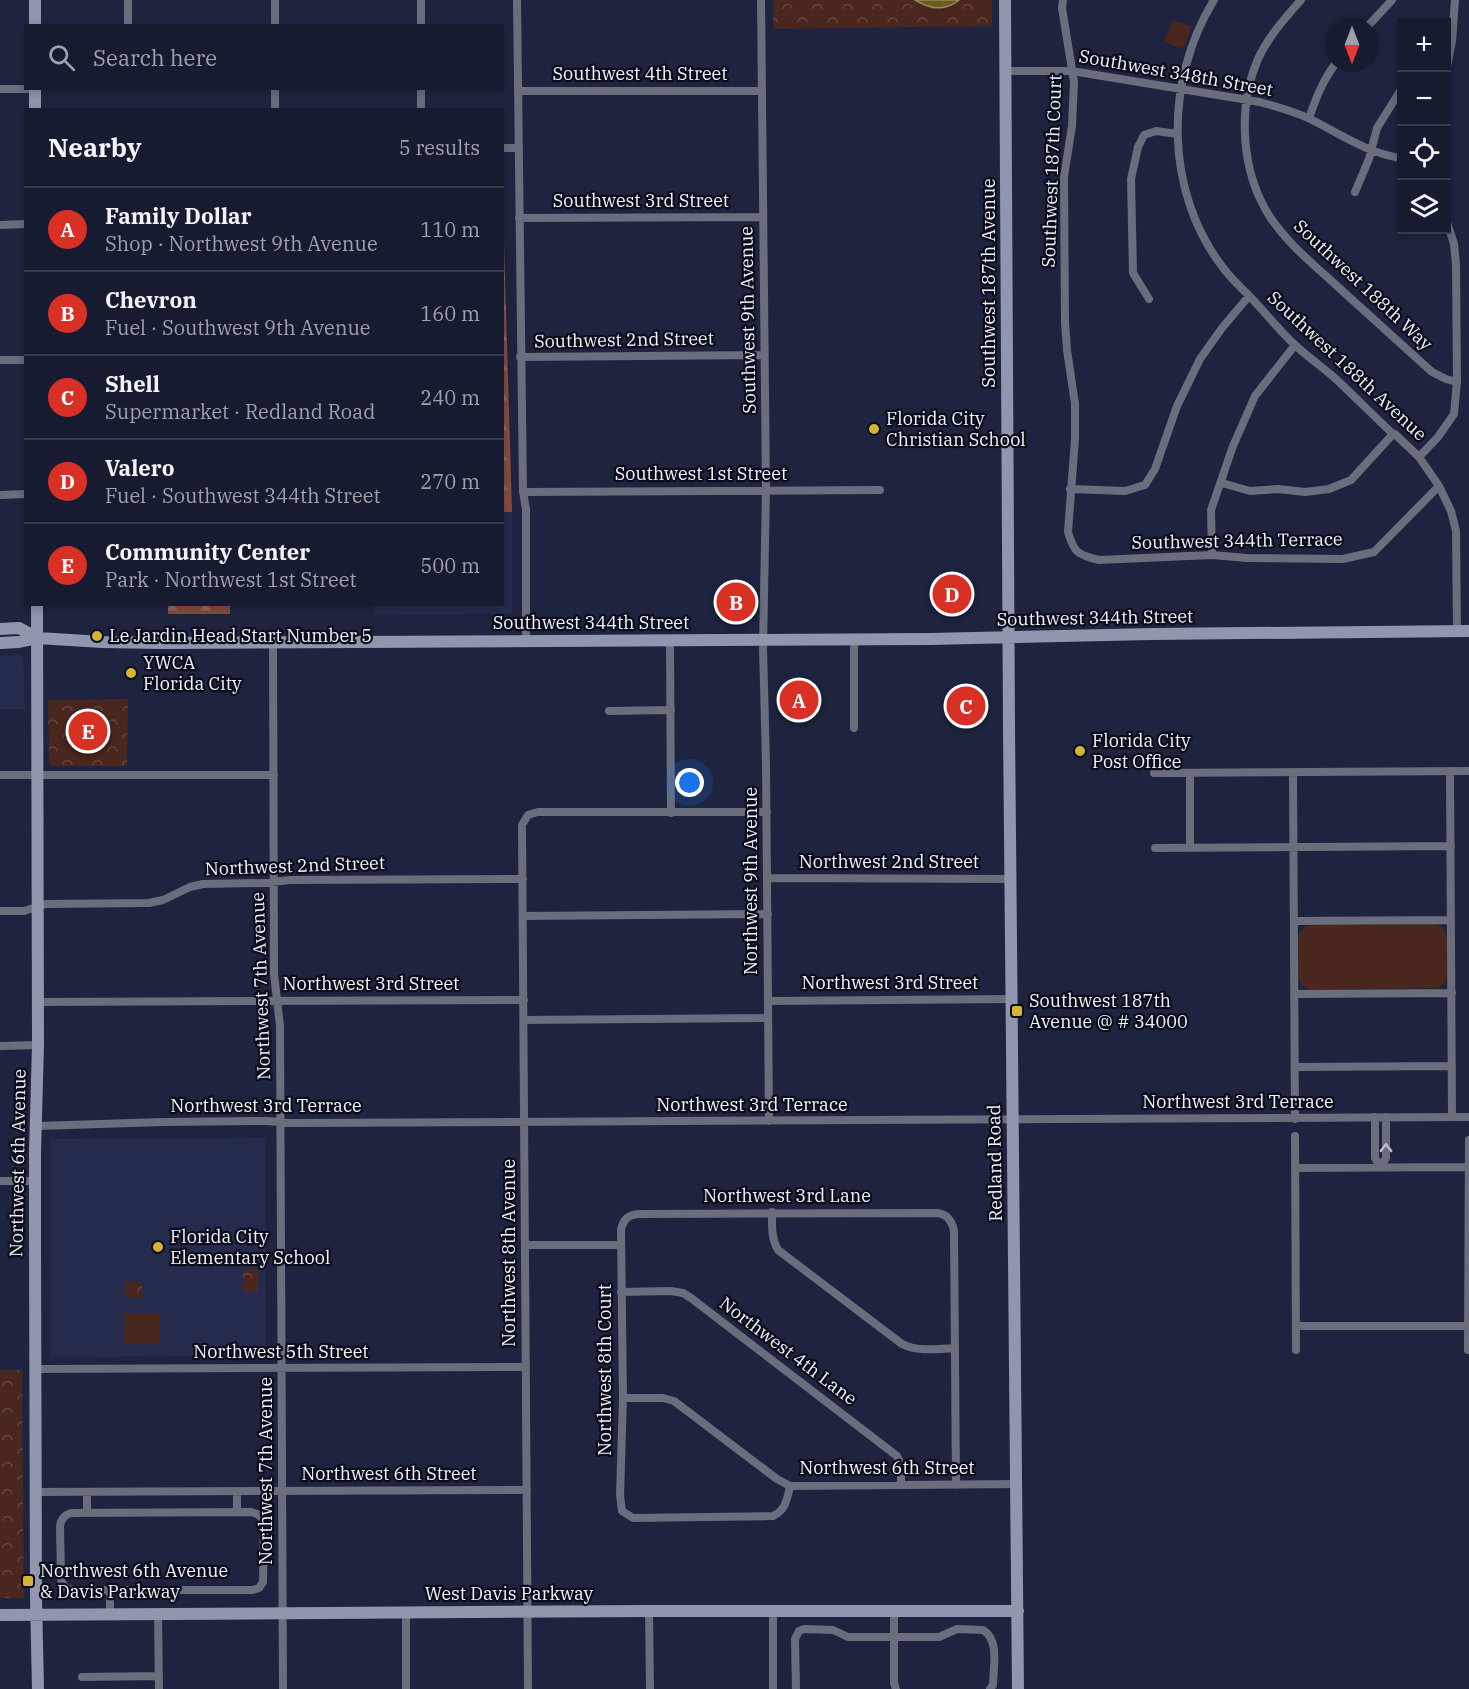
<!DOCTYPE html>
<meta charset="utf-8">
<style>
body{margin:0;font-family:"IBM Plex Serif",serif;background:#1f2437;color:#f1f3f6}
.controls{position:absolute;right:18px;top:18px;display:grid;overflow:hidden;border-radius:0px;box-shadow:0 3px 9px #0003}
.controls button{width:54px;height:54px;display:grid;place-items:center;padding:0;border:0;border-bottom:2px solid #35394b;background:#161b2f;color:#f1f3f6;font:30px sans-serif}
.compass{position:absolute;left:1325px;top:18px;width:54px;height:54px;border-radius:50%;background:#161b2f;box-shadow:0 3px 9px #0003;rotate:180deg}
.you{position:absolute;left:690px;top:783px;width:21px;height:21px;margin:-15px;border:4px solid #fff;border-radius:50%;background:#1a73e8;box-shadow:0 0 0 9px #1a73e833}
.badge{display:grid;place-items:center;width:39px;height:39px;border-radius:50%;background:#d93025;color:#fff;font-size:20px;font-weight:700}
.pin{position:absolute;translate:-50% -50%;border:3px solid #fff;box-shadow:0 2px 6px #0006}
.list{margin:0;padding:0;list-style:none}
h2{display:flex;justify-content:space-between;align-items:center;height:78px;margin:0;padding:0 24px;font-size:26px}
h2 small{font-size:20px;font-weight:400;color:#9ea1aa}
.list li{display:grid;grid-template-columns:39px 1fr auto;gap:18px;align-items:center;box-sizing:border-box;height:84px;padding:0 24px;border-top:2px solid #35394b}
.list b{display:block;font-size:22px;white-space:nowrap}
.list p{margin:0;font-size:20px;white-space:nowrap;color:#9ea1aa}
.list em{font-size:20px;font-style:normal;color:#9ea1aa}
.icon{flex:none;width:33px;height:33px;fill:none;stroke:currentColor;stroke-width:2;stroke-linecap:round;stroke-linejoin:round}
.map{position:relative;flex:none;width:1469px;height:1689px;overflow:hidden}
.search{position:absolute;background:#161b2f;box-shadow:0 3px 9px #0003;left:24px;top:24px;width:480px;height:66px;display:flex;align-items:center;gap:15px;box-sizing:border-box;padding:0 21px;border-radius:0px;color:#9ea1aa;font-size:22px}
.panel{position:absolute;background:#161b2f;box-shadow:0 3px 9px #0003;left:24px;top:108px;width:480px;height:498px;border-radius:0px}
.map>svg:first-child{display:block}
.built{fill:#242b4d}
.green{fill:#49261e}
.forest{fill:url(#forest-firs)}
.park{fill:url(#park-crowns)}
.water{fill:#6c5b1d;stroke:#948960;stroke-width:1.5}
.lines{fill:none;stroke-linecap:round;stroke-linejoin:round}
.street{stroke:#696d7c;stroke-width:8}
.secondary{stroke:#8f96ad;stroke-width:12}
.oneway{stroke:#babdca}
.poi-dot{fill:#d6b534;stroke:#0b0e1a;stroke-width:2}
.labels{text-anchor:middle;stroke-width:4.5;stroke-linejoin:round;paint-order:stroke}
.street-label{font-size:18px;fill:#f0f3fe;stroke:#0b0e1a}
.poi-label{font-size:18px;fill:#f0f3fe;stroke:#0b0e1a;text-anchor:start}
</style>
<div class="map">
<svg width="1469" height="1689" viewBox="0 0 1469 1689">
<defs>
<pattern id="forest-firs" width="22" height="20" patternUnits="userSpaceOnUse" patternTransform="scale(1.5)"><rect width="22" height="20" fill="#864b3e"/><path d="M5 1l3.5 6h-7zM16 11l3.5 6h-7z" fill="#97655b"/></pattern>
<pattern id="park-crowns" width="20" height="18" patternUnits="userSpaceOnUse" patternTransform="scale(1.5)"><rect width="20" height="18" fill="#49261e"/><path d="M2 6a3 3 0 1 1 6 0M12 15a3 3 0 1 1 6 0" fill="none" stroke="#644640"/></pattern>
</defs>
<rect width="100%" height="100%" fill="#1e243f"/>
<path class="built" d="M503,512H512V614L374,615V605L502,604Z
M23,655L25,709H0V656Z
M265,1138L266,1356L51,1357V1139Z"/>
<path class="green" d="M1173,20L1192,27L1183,49L1164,42Z
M1435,924C1443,927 1446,930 1447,938V977C1445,983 1442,987 1436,988L1310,990L1302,985L1298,979V938C1299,931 1303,928 1310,925Z
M124,1313H160V1343L124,1344Z"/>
<path class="forest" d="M502,175L512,512H502Z
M168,605H230V614H168Z"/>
<path class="park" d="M773,0H992V26L773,29Z
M128,699L127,766H53L49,764L48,700Z
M258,1269V1292H243V1270Z
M125,1282H142V1297H125Z
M0,1370H22L24,1598H0Z"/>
<path class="water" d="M915,0H959C945,12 930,9 915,0Z"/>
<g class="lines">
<path class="street" d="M128,0V26
M421,0V26
M517,0L523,492L526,509V641
M761,0L766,490L763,648L766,763L769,1121
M1063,0L1062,8L1074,82L1072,126L1064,177L1065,322L1067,350L1075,404V439L1068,532C1074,553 1078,555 1099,560L1212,555L1247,558L1343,559L1374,552L1439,486
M1214,0C1164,81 1164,192 1224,269C1233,281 1245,291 1255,302C1268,316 1281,332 1295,345C1309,358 1324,368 1337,380C1356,398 1374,416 1393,434H1395L1419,457L1439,486L1451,511L1456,531L1457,632
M1301,0C1285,18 1268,37 1258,59C1237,108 1241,172 1270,217C1288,244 1313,264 1337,286C1368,314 1400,343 1432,372L1446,379L1457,382
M275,26V0
M1367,27L1392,0
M1005,71H1072L1260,102C1277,107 1294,111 1310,119C1339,133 1368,154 1402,158
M1446,72L1452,41L1455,0
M275,88V110
M421,88V110
M0,89H35
M518,91H762
M1309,118C1316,98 1323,80 1336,63
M502,148H519
M1355,192L1369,159L1377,128L1402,88
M519,218L763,217
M0,225L26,224
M1149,299L1133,273L1131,179L1138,147L1144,135L1156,131L1177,134
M520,357L764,355
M0,360H26
M1419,457L1438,437L1454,414L1457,382L1456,265L1454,244L1446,219
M1222,483L1250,491L1278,489L1305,492L1329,489L1351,480L1393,434
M1070,489L1125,491L1145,485L1155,469L1177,406L1200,359L1222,328L1249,296
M523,492L880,490
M0,495L26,494
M1212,555L1211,510L1233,446L1255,396L1295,345
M670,640L671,813
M273,642L274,974L280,1026L283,1689
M609,711L671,710
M854,728V640
M1450,771L1452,1117
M1293,772L1295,1119
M1154,773L1469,771
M0,775H274
M1155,848L1451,846
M1190,848V773
M767,878L1011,879
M0,911H24L46,904L149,903L163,900L190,887L203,884L262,883L290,880L523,879
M523,916L768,914
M1294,921L1451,920
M1294,994L1452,993
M768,1001L1012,999
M37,1002L524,1000
M524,1020L768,1018
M0,1046L38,1045
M1295,1067L1452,1066
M1375,1117V1158L1380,1167L1386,1158V1117
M36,1126L164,1122L266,1121L295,1123L1469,1117
M1295,1136L1296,1350
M1295,1168L1468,1167
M0,1181H35
M772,1212C772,1226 771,1238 778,1250L902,1344C917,1352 938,1349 955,1348
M525,1245H621
M621,1292L671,1291L683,1293L691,1298L897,1456C902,1464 901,1475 901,1485
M1296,1326H1467
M1468,1350L1469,1140
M35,1369L526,1367
M623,1398H663L674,1401L777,1479L790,1486L1017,1484
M790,1486C787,1499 786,1510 773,1516L633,1518L622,1511L620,1495L623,1398L621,1230C623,1219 629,1214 640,1214L937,1213C947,1214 952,1221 954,1231L956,1485
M237,1491V1512
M36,1492L527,1490
M87,1492V1513
M71,1513L250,1512C257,1513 263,1516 264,1524L263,1582L259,1588L253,1590H75C68,1590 62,1586 61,1578L60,1526C61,1519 64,1515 71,1513Z
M649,1611L650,1689
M894,1611V1683L896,1689
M406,1613V1689
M110,1614V1590
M158,1614L159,1689
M82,1677L159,1676
M528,1689L522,825L528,815L538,812H767
M773,1689V1611
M796,1689L795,1639L799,1631L804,1629L833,1630L848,1637H939L957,1629L983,1630C1000,1640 993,1668 993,1685L990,1689"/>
<path class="secondary" d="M35,0V26
M1005,0L1009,728L1018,1689
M35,88V110
M37,604L38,1045L35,1153V1244L36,1599L38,1689
M0,629L19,628L38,638
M0,643L19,642L38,638L102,642L162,643L930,639L1152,634L1469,631
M0,1615L649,1611H1018"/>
</g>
<defs><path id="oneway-chevron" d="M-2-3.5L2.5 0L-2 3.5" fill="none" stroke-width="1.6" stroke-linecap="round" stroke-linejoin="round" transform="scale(1.5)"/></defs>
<use class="oneway" href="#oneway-chevron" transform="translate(1386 1148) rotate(-90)"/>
<g class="poi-dot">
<circle cx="874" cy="429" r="6"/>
<circle cx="97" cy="636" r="6"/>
<circle cx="131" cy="673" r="6"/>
<circle cx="1080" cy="751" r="6"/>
<rect x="1011" y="1005" width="12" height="12" rx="3"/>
<circle cx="158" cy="1247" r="6"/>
<rect x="22" y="1575" width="12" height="12" rx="3"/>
</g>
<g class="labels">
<g class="street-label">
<text transform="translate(1176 73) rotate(10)" y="6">Southwest 348th Street</text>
<text x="640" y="80">Southwest 4th Street</text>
<text transform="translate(1052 171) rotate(-88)" y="6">Southwest 187th Court</text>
<text x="641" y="207">Southwest 3rd Street</text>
<text transform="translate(989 283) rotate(-90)" y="6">Southwest 187th Avenue</text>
<text transform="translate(1363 285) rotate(43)" y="6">Southwest 188th Way</text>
<text transform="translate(748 320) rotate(-91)" y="6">Southwest 9th Avenue</text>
<text transform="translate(624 340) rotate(-1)" y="6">Southwest 2nd Street</text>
<text transform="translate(1347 366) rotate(43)" y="6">Southwest 188th Avenue</text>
<text x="701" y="480">Southwest 1st Street</text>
<text transform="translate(1237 541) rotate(-1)" y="6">Southwest 344th Terrace</text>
<text transform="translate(1095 618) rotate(-1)" y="6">Southwest 344th Street</text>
<text x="591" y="629">Southwest 344th Street</text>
<text x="889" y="868">Northwest 2nd Street</text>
<text transform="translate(295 866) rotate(-2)" y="6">Northwest 2nd Street</text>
<text transform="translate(751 881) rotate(-90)" y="6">Northwest 9th Avenue</text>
<text x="890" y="989">Northwest 3rd Street</text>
<text x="371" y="990">Northwest 3rd Street</text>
<text transform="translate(261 986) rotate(-92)" y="6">Northwest 7th Avenue</text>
<text x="1238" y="1108">Northwest 3rd Terrace</text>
<text x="752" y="1111">Northwest 3rd Terrace</text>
<text x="266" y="1112">Northwest 3rd Terrace</text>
<text transform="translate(18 1163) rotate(-89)" y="6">Northwest 6th Avenue</text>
<text transform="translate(995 1163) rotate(-91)" y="6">Redland Road</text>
<text x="787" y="1202">Northwest 3rd Lane</text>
<text transform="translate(509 1253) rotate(-90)" y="6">Northwest 8th Avenue</text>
<text transform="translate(788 1351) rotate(37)" y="6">Northwest 4th Lane</text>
<text x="281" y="1358">Northwest 5th Street</text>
<text transform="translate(605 1370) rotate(-90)" y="6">Northwest 8th Court</text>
<text x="887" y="1474">Northwest 6th Street</text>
<text transform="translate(266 1471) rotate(-90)" y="6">Northwest 7th Avenue</text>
<text x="389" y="1480">Northwest 6th Street</text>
<text x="509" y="1600">West Davis Parkway</text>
</g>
<g class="poi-label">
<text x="886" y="425">Florida City<tspan x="886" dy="21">Christian School</tspan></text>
<text x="109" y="642">Le Jardin Head Start Number 5</text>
<text x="143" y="669">YWCA<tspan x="143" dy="21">Florida City</tspan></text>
<text x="1092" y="747">Florida City<tspan x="1092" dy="21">Post Office</tspan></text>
<text x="1029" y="1007">Southwest 187th<tspan x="1029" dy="21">Avenue @ # 34000</tspan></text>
<text x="170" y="1243">Florida City<tspan x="170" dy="21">Elementary School</tspan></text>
<text x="40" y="1577">Northwest 6th Avenue<tspan x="40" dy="21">&amp; Davis Parkway</tspan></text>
</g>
</g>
</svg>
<div class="controls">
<button>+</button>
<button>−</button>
<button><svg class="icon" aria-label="locate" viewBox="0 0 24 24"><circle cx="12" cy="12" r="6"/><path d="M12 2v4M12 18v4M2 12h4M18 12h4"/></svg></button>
<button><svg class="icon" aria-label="layers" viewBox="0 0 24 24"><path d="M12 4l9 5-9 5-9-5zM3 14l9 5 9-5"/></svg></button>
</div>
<svg class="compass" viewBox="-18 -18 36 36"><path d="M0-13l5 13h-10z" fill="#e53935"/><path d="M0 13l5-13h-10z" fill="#9ea1aa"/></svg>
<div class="you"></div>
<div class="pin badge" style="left:799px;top:700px">A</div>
<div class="pin badge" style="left:736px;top:602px">B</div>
<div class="pin badge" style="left:966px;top:706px">C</div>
<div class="pin badge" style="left:952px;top:594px">D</div>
<div class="pin badge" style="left:88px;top:731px">E</div>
<div class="search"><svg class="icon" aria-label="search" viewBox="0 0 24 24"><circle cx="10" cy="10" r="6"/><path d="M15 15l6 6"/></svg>Search here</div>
<section class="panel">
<h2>Nearby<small>5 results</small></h2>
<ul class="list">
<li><span class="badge">A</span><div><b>Family Dollar</b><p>Shop · Northwest 9th Avenue</p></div><em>110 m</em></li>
<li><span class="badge">B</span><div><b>Chevron</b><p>Fuel · Southwest 9th Avenue</p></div><em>160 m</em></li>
<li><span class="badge">C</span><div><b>Shell</b><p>Supermarket · Redland Road</p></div><em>240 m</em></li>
<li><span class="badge">D</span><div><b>Valero</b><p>Fuel · Southwest 344th Street</p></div><em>270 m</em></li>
<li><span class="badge">E</span><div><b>Community Center</b><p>Park · Northwest 1st Street</p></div><em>500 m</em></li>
</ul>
</section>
</div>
